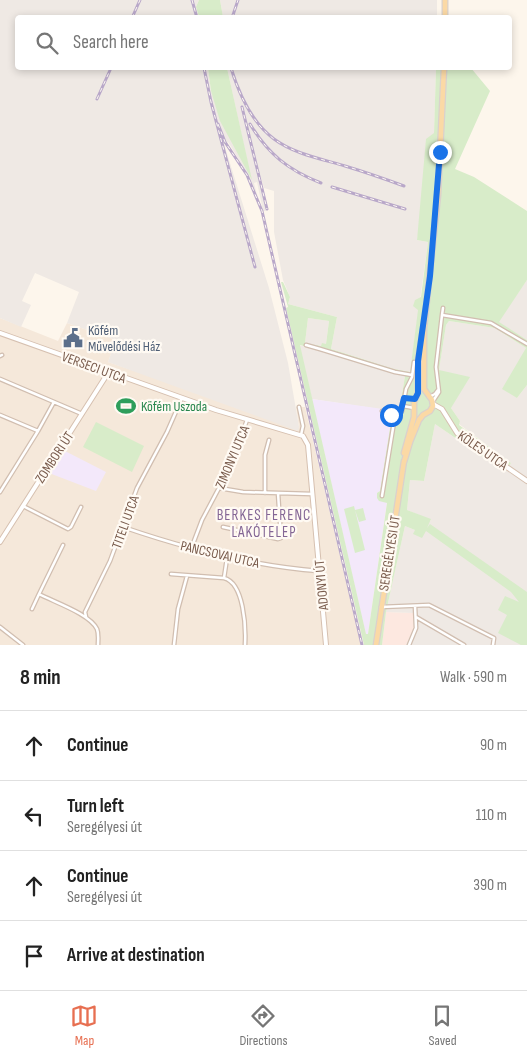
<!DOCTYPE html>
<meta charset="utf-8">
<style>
body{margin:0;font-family:"Sofia Sans Condensed",sans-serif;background:#f2f2f2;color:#222}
.stop{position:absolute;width:15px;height:15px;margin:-11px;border:4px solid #1a73e8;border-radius:50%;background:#fff}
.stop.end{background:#1a73e8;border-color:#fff;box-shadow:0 1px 5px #0008}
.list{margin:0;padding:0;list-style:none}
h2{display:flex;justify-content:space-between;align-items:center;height:65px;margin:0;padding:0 20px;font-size:21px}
h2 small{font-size:16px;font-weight:400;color:#767676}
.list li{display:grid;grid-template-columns:32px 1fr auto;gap:15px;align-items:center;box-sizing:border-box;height:70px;padding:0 20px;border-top:1px solid #e0e0e0}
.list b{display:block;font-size:19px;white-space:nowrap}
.list p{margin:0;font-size:16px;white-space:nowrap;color:#767676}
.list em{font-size:16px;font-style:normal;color:#767676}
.icon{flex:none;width:28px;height:28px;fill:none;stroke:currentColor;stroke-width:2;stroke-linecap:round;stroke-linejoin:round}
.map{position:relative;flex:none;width:527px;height:645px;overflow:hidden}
.search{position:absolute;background:#fff;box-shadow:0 2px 8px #0003;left:15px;right:15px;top:15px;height:55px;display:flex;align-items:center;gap:12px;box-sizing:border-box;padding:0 18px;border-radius:5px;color:#767676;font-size:19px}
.sheet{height:345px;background:#fff}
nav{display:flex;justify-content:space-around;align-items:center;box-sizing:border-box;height:70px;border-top:1px solid #e0e0e0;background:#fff;font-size:14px;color:#767676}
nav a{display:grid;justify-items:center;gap:2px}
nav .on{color:#e76f51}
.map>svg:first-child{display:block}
.residential{fill:#f5e8da}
.commercial{fill:#fde8e0}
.industrial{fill:#efe9e4}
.education{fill:#f3e8fa}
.green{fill:#d8ecc9;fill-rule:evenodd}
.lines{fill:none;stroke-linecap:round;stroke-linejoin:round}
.street-casing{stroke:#d1beb0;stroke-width:5}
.secondary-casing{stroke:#d6c0b0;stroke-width:6}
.primary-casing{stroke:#dad1cd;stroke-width:7}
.street{stroke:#fff;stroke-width:2.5}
.secondary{stroke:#fff;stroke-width:4}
.primary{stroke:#fbd9a5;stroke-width:4.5}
.rail-casing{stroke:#b9a8c9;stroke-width:3}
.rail{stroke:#fffaf3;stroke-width:1;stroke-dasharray:4;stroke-linecap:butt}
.route{stroke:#1a73e8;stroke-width:6}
.labels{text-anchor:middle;stroke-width:4.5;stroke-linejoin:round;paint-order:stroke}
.service-label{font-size:14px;fill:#4e5e75;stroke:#fffaf3;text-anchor:start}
.street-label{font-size:14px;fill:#7a5c4d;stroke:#fffaf3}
.leisure-label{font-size:14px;fill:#27864d;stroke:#fffaf3;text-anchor:start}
.neighbourhood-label{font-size:15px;letter-spacing:1px;fill:#846695;stroke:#fffaf3}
</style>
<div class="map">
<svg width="527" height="645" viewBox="0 0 527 645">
<rect width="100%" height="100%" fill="#fdf6ec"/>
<path class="residential" d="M0,318L58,341L67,323L116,340L108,362L299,427L296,407H305L361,645H0Z"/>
<path class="commercial" d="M386,612L413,613L414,627L406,645H382Z"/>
<path class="industrial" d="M0,0H199L196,7L199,17L18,18V68H208L211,91L251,178L227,68H436L434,134L417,240L428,242L410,372L394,369L331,349L337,317L288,304L290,297L283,280L274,232V191L264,188L261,178H259L266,211H263L257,182L254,183L257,195L249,176L228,142L224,144L269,288L288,363L299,427L298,431L108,362L116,340L67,323L79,292L35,273L22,301L31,305L21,327L0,318Z
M220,0H437V17H223Z
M527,280V340L498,322Z
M308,318L329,321L326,344L321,346L305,343Z
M449,321L495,328L526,348L517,398L527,385V645H406L414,627L413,613L386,612L405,526L415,530L431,520L407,510L410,480L424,481L435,424L505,472L511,463L459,424L460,421L451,408L439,370L446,325Z
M299,345L405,376L399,412L312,399Z"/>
<path class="education" d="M312,399L383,409L382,414H386L391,422L380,491L377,493V498L387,502L368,634L366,635Z
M63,450L106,472L96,491L49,473Z"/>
<path class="green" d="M199,0H220L223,17H199L196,7Z
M208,68H227L252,180L220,121L211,91Z
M436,68H471L490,91L455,169L474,177L527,211V280L499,322L527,340V385L517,398L502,389L526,348L495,328L449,321L446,325L439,370L470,377L451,408L460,421L459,425L511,463L505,472L435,424L424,481L410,480L407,510L431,519L427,528L430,524L527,592V645H521L498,633L507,615L498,610L505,596L519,602L511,592L426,531L422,538L413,534L415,530L405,526L386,612L382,645H364L286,308L288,307L281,282H283L290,297L288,304L337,317L331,349L394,369L410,372L418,310L413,306L415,300L421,297L428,242L417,240L426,139L434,133ZM308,318L329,321L326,344L322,343L321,346L305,343ZM300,345L405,376L399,412L383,410L382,414H386L391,422L380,491L377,493V498L379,501L387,503L368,634H366Z
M96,422L144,446L132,472L83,447Z
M354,506L355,510L363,508L366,520L359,522L355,510L365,550L355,553L344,509Z"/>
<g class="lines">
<defs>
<path id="street" d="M442,315L443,308
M306,345L320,349L395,372L412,375
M0,356L2,355
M0,379L54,402L38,431L0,415
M429,397L435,394L438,390
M404,398L415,399
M433,401L439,392L436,367L442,315L491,323L527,344
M54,402L82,414
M403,406L414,408
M299,407L303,426L301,435
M393,417L398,415L402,411L406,389L412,377L414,362
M219,488L243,492L312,494
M0,492L38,431
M265,493V455L269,440
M382,496L394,422L389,413L382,411
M23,506L68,529L71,527L81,507
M123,527C187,549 252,566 319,571
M223,527L278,539L281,538L278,493
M191,549L202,520L228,471L247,420
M171,574L224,578C244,583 246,627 245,645
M224,578L227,558
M39,594L63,545
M381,607L429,605L494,638L493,645
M32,609L39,594C54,602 90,614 97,629C99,634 98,640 98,645
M86,617L85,612L110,561L137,488L167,432L182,398
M416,617L464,645
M0,627L23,645
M174,645L178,609L187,576
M409,645L416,628L415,606"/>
<path id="secondary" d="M0,333L216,410L303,436L308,445L326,645
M433,404L442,409L457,433L527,481
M0,542L108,373"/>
<path id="primary" d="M445,18V0
M404,453L414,417V402L418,393V361L423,329
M404,462L410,442L419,420L423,415L430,411L433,406L432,400L424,389V328L438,195L444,68
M376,645L404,461"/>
</defs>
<use href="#street" class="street-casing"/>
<use href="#secondary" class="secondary-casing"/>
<use href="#primary" class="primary-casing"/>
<use href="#street" class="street"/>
<use href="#secondary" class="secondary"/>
<use href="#primary" class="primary"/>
<defs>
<path id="rail" d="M192,0L197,18
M132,18L140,0
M232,18L238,0
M204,68L211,102L255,267
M231,68C239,94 251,122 274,139C294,154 322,159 345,166C365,172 385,179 404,186
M97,99L111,68
M242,107L267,209
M218,124L225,142L247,175L262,211L362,645
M250,124C268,154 288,170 321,183
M332,187L405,209"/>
</defs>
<use href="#rail" class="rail-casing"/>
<use href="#rail" class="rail"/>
</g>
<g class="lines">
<path class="route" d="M391,415L392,417L400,414L404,398L415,399L418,393V361L430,276L440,152"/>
</g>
<defs>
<symbol id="civic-bare" viewBox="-9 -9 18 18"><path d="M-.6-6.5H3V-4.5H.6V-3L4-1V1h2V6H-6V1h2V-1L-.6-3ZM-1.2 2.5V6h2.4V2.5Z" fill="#5c6f8a" stroke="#fffaf3" stroke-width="2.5" paint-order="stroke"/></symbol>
<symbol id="stadium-bare" viewBox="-9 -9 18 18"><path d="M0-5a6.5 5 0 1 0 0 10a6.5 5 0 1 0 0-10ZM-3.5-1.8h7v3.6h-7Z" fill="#2e9e5b" stroke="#fffaf3" stroke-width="2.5" paint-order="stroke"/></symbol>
</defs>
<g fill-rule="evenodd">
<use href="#civic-bare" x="59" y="324" width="28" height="28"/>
<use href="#stadium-bare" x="112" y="392" width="28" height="28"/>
</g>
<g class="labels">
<g class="service-label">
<text x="88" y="335">Köfém<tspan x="88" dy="16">Művelődési Ház</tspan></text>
</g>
<g class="street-label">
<text transform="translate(94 367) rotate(20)" y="5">VERSECI UTCA</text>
<text transform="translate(483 450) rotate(35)" y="5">KÖLES UTCA</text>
<text transform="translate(54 457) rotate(-57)" y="5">ZOMBORI ÚT</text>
<text transform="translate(232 457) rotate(-67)" y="5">ZIMONYI UTCA</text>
<text transform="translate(125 522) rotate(-70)" y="5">TITELI UTCA</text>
<text transform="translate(389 553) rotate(-81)" y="5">SEREGÉLYESI ÚT</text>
<text transform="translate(220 554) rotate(13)" y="5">PANCSOVAI UTCA</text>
<text transform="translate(321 585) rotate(-95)" y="5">ADONYI ÚT</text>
</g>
<g class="leisure-label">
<text x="141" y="411">Köfém Uszoda</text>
</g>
<g class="neighbourhood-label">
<text x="264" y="520">BERKES FERENC<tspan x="264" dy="17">LAKÓTELEP</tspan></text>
</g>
</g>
</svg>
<div class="stop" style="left:391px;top:415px"></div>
<div class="stop end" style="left:440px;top:152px"></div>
<div class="search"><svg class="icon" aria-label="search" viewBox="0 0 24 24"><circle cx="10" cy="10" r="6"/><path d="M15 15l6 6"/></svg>Search here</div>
</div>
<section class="sheet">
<h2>8 min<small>Walk · 590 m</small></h2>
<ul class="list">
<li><svg class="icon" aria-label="ahead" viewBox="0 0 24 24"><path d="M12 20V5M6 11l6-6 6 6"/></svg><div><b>Continue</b></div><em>90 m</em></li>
<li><svg class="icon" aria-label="left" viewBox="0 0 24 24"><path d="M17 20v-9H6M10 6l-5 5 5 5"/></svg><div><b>Turn left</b><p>Seregélyesi út</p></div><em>110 m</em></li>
<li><svg class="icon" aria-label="ahead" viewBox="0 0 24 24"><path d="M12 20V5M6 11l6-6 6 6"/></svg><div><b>Continue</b><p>Seregélyesi út</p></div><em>390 m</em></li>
<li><svg class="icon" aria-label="arrive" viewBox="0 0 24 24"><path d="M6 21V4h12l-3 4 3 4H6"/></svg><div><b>Arrive at destination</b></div></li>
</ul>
</section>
<nav>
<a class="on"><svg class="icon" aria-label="map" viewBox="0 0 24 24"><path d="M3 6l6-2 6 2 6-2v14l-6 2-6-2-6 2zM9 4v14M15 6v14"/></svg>Map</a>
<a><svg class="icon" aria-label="directions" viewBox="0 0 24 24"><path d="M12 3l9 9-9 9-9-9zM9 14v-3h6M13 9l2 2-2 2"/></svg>Directions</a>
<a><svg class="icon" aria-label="saved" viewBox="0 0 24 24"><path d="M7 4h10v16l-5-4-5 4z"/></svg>Saved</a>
</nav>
